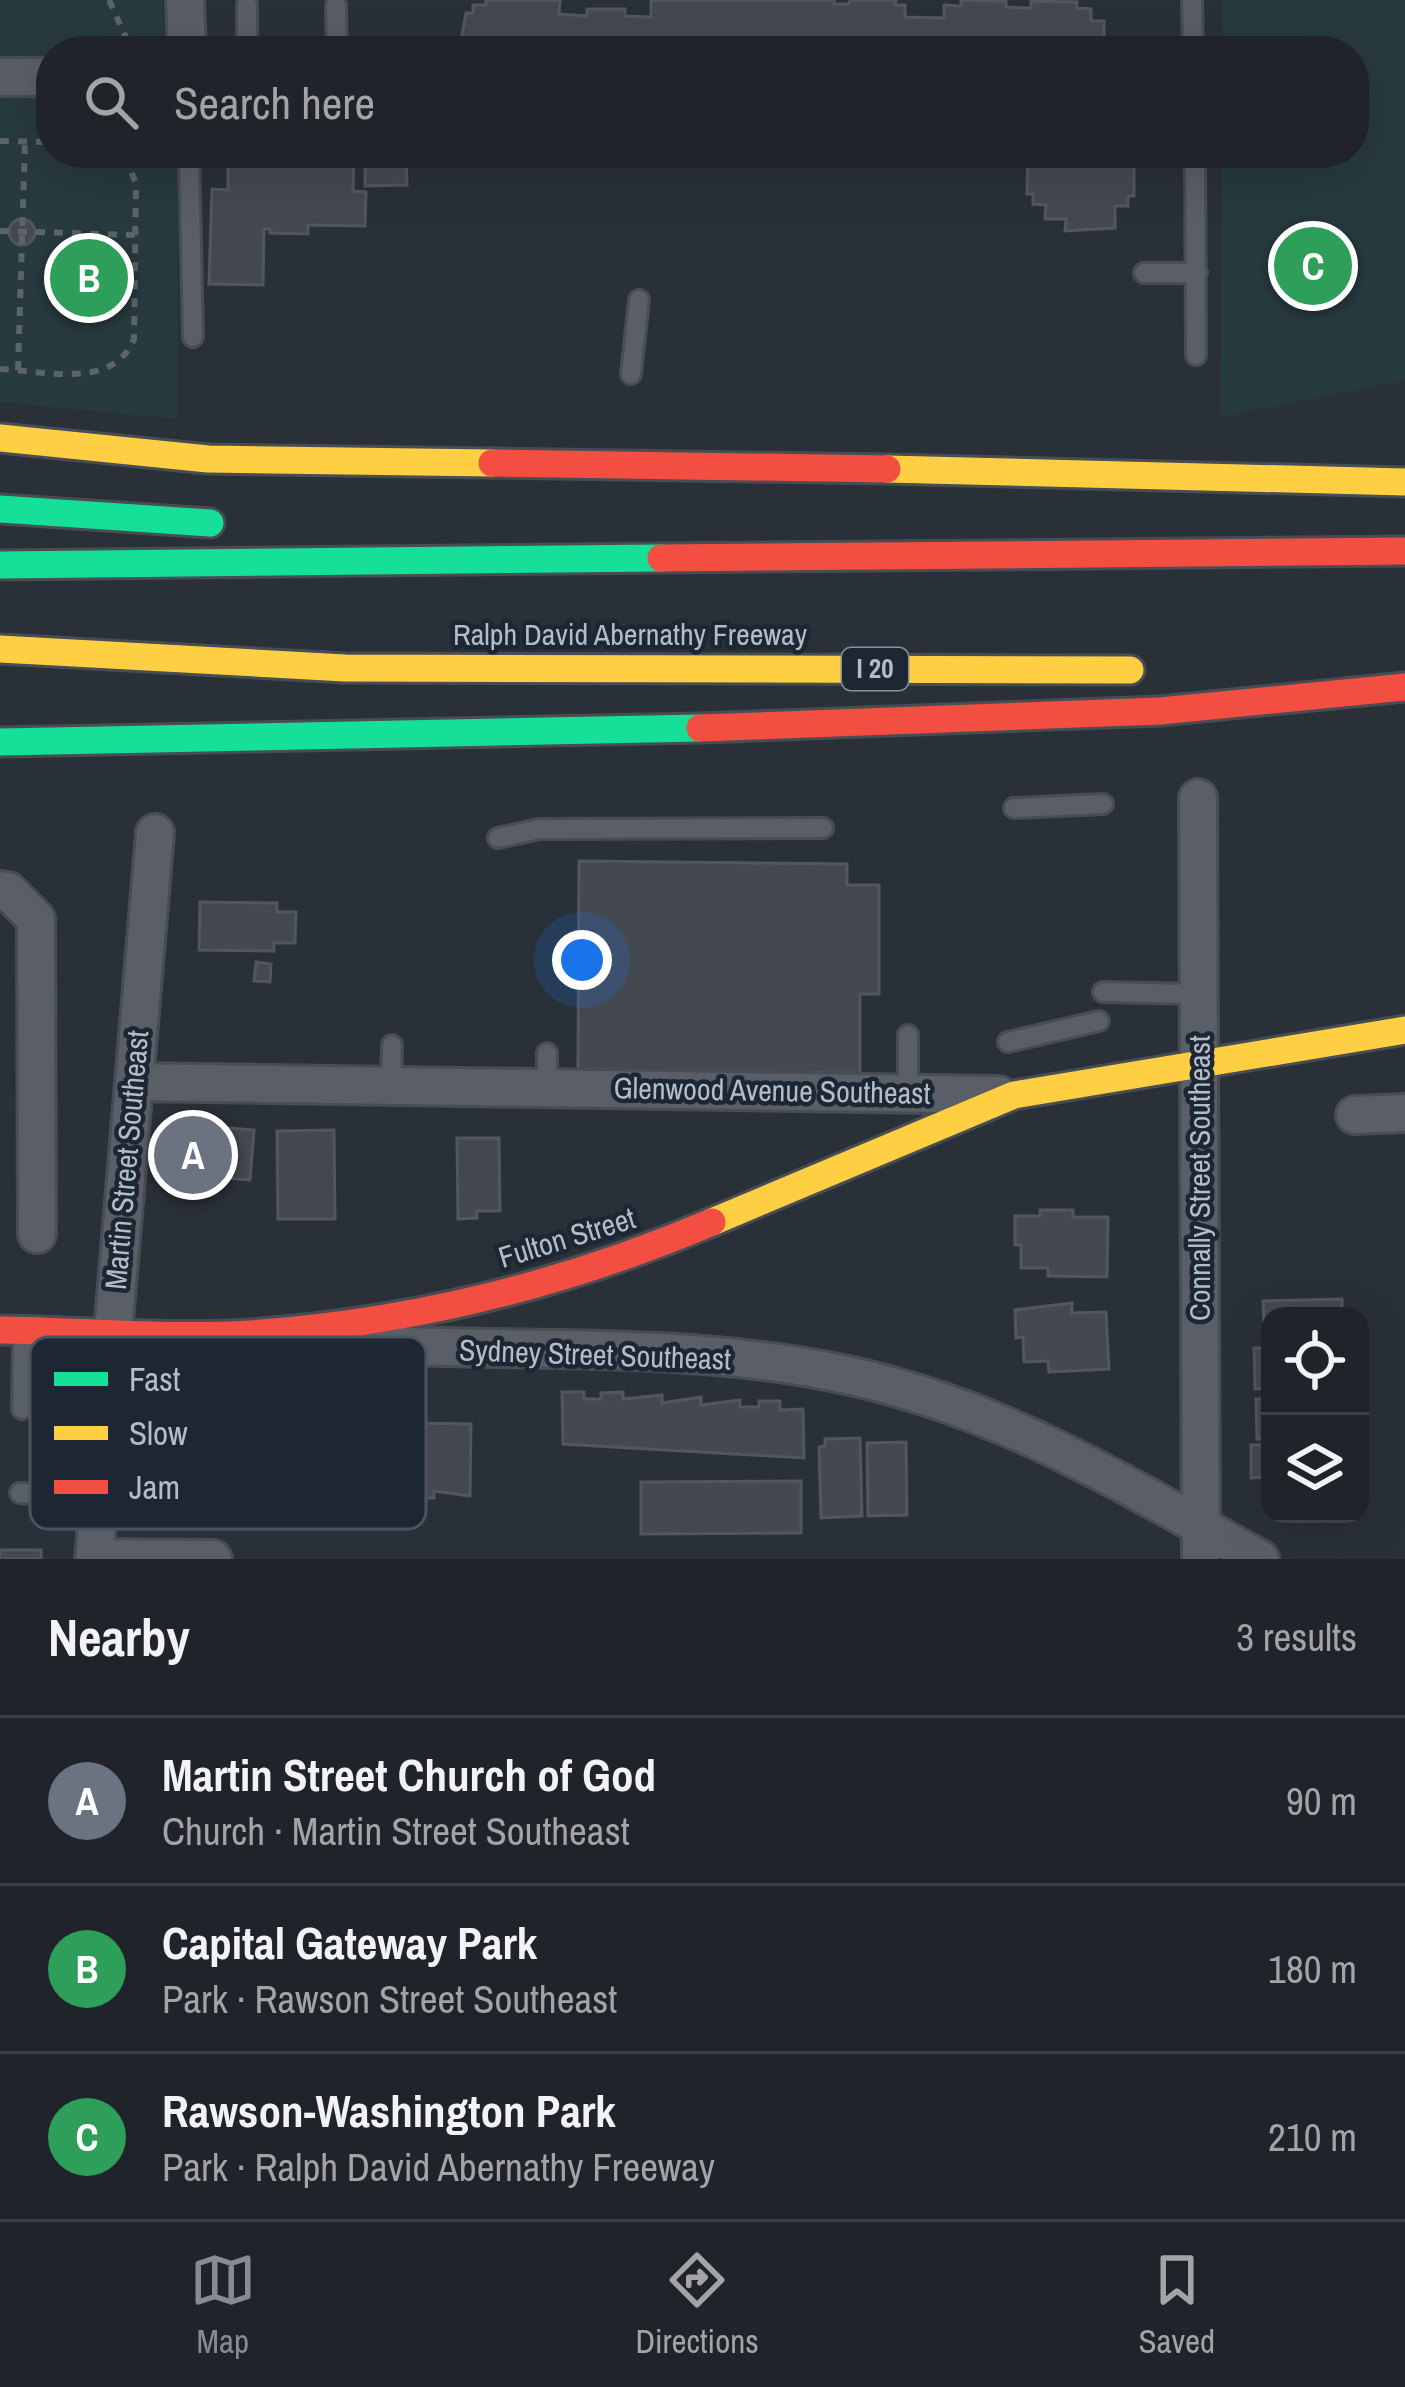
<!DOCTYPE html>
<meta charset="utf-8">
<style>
body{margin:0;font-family:"Archivo Narrow",sans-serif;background:#282c32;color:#f1f3f6}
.controls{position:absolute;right:36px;bottom:36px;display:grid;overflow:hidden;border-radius:24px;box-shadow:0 12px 48px #0002}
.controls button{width:108px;height:108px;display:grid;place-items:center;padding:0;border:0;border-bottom:3px solid #3d4147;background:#20242a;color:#f1f3f6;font:60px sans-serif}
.you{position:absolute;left:582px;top:960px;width:42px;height:42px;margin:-30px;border:9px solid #fff;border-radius:50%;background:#1a73e8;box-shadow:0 0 0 18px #1a73e833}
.badge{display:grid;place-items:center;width:78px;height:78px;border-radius:50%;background:#848b96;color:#fff;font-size:39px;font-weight:700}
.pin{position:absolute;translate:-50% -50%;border:6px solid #fff;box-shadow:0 3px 12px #0006}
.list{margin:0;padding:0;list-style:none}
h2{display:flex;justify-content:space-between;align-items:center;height:156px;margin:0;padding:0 48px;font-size:51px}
h2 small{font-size:39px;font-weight:400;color:#a2a4a8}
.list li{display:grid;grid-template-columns:78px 1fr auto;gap:36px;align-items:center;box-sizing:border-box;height:168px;padding:0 48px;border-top:3px solid #3d4147}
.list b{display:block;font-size:45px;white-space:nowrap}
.list p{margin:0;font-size:39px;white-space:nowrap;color:#a2a4a8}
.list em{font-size:39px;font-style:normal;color:#a2a4a8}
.icon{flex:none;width:66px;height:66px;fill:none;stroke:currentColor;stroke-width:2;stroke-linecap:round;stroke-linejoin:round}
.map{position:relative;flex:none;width:1405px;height:1559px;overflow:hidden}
.search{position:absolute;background:#20242a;box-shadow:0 12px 48px #0002;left:36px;right:36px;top:36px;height:132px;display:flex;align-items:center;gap:30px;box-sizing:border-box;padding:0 42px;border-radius:48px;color:#a2a4a8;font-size:45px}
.sheet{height:660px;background:#20242a}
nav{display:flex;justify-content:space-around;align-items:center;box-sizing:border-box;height:168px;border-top:3px solid #3d4147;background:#20242a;font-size:33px;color:#a2a4a8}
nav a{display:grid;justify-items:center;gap:6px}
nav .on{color:#848b96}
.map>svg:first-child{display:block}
.green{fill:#273a3e}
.building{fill:#444950;stroke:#52575f;stroke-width:3}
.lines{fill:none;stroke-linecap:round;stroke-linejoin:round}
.lane-casing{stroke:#484c53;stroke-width:24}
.street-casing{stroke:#484c53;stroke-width:42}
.fast-casing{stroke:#484c53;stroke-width:33}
.slow-casing{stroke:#484c53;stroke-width:33}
.jam-casing{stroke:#484c53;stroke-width:33}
.path{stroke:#5d636a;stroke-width:6;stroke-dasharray:9 9;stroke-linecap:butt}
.lane{stroke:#5a5e66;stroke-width:18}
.street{stroke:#5a5e66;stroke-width:36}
.fast{stroke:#16e098;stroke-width:27}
.slow{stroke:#ffcf43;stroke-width:27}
.jam{stroke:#f24e42;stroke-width:27}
.labels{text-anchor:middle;stroke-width:9;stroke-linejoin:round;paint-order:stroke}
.shield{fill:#1d2633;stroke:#878f9c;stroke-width:3}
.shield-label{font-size:27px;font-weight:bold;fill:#b4bcc9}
.street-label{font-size:30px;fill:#b4bcc9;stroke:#1d2633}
.key{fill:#1d2633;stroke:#4a5360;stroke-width:3}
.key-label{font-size:33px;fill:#b4bcc9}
</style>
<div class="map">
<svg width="1405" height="1559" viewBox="0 0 1405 1559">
<rect width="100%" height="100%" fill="#2a3038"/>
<path class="green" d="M0,0H162L166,51H51V153H178L177,419L0,402Z
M1223,0H1405V380L1220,417L1222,153H1354V51H1223Z"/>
<path class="building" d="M486,0H560L559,14L587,16V9H625V16L651,17V0H834V4H849L850,0H896L895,5H905V17L944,18V5L961,6V0L1006,1V7L1031,8V1L1077,2V8L1091,9V21H1104V42H1116V51H485V47L460,46L466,13H473V5H486Z
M228,153H354L353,191L366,192L365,226L308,225V234L270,233V229H264L263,285L209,284L212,189L228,190Z
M365,153H406L407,185L365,186Z
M1028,153H1134V196H1128V206H1115V228L1065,231L1066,219H1045L1046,205L1033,204V194H1027Z
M9 232a13 13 0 1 1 26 0a13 13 0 1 1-26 0Z
M579,861L847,864V885H879V994H860V1073L578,1071Z
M200,902L277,903V912H296L295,943H274V951L199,950Z
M256,962L271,964L270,982L254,981Z
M171,1123L254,1130L250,1180L166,1174Z
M334,1130L335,1219H278L277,1131Z
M457,1138H499L500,1211H477V1218L458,1219Z
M1040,1210H1073V1217H1108L1107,1277L1048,1276V1268H1021V1245H1015V1216H1040Z
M1342,1299V1313H1354V1316H1270V1342V1324H1264L1263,1301Z
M1072,1303V1313L1106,1312L1109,1369L1049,1372L1048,1361L1024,1362L1023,1337L1016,1338L1015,1310Z
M1254,1348H1270V1388L1255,1389Z
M562,1392H584V1399H601V1393L623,1392V1399L662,1395V1403L701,1397V1405L740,1400V1407H759V1401H780V1410L803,1409L804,1458L563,1444Z
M1256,1399H1270V1439H1257Z
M244,1411H303V1421H359L360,1415H415V1423L471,1424L470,1496L434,1491V1498H413V1487L379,1483V1493H361L360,1498L339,1497V1490H321V1497H301V1486L248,1485V1498H223V1489H209V1499H189L190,1417L244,1419Z
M860,1438L862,1516L821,1518L819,1447L825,1446V1439Z
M906,1442L907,1515L868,1516L867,1443Z
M1251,1445H1270V1477L1251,1478Z
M801,1481V1533L641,1534V1482Z
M0,1550H41V1559H0Z"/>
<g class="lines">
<defs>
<path id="lane" d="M1192,0L1193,51
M247,5V51
M336,6L337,51
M189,153L193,337
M1195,153L1196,355
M1144,273H1197
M631,374L639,300
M1014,808L1103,804
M498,838L539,829L823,828
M1103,992L1199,994
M908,1035V1094
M1008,1042L1099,1021
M391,1085L392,1045
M547,1088V1053
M22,1409L23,1335
M20,1493L99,1497"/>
<path id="street" d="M185,0L187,51
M0,77H51
M1198,798L1201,1559
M0,890L8,891L36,919L37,1234
M134,1082L999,1095
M1355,1115L1405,1113
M317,1341C486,1355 659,1339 827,1371C992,1402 1116,1480 1260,1559
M94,1558L213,1559
M94,1559L155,833"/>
<path id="fast" d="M0,509L210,523
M0,565L661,558
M0,742L700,728"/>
<path id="slow" d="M0,438L208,459L492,463
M887,469L1405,482
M0,649L345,668L1130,670
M712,1222L1014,1095L1405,1030"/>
<path id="jam" d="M492,463L887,469
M661,558L1405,551
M700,728L1160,711L1405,687
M0,1330C82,1331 167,1339 249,1334C408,1323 566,1284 712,1222"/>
</defs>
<use href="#lane" class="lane-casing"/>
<use href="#street" class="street-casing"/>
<use href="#fast" class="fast-casing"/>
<use href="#slow" class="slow-casing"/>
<use href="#jam" class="jam-casing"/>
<path class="path" d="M109,0L127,40
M0,141L51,142
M0,231L136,235
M0,369C45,371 113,390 134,339L136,184L124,153
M18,370L25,141"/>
<use href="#lane" class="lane"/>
<use href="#street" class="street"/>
<use href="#fast" class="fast"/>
<use href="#slow" class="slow"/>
<use href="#jam" class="jam"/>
</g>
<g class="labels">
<rect class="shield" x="842" y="648" width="66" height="42" rx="9"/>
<g class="shield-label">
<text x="875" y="678">I 20</text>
</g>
<g class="street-label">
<text x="630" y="645">Ralph David Abernathy Freeway</text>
<text transform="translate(772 1091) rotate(1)" y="10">Glenwood Avenue Southeast</text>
<text transform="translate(127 1160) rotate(-85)" y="10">Martin Street Southeast</text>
<text transform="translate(1200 1178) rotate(-90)" y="10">Connally Street Southeast</text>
<text transform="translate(567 1238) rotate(-17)" y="10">Fulton Street</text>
<text transform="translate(595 1355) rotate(2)" y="10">Sydney Street Southeast</text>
</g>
</g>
<rect x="30" y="1337" width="396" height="192" rx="18" class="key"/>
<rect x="54" y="1372" width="54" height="14" fill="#16e098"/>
<rect x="54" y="1426" width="54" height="14" fill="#ffcf43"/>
<rect x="54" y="1480" width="54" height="14" fill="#f24e42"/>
<g class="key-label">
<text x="129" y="1391">Fast</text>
<text x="129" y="1445">Slow</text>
<text x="129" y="1499">Jam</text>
</g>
</svg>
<div class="controls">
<button><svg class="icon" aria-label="locate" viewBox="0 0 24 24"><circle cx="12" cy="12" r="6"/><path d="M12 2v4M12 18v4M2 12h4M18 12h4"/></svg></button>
<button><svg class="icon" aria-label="layers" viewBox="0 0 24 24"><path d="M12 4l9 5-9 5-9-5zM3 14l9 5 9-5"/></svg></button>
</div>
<div class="you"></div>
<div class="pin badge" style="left:193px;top:1155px;background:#6b7280">A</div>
<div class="pin badge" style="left:89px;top:278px;background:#2e9e5b">B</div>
<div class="pin badge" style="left:1313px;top:266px;background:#2e9e5b">C</div>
<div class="search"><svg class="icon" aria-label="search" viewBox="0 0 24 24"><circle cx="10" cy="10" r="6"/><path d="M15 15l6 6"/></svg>Search here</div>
</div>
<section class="sheet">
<h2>Nearby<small>3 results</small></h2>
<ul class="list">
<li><span class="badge" style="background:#6b7280">A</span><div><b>Martin Street Church of God</b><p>Church · Martin Street Southeast</p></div><em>90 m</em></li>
<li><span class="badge" style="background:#2e9e5b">B</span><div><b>Capital Gateway Park</b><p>Park · Rawson Street Southeast</p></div><em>180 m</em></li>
<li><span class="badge" style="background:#2e9e5b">C</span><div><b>Rawson-Washington Park</b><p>Park · Ralph David Abernathy Freeway</p></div><em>210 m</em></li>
</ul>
</section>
<nav>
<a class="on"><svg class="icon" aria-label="map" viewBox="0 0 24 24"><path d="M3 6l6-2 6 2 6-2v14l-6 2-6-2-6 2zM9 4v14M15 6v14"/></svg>Map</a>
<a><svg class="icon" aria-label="directions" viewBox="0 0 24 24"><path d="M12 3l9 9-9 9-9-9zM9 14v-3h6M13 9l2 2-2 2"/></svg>Directions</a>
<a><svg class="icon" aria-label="saved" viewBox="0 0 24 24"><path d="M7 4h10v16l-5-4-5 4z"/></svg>Saved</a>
</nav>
